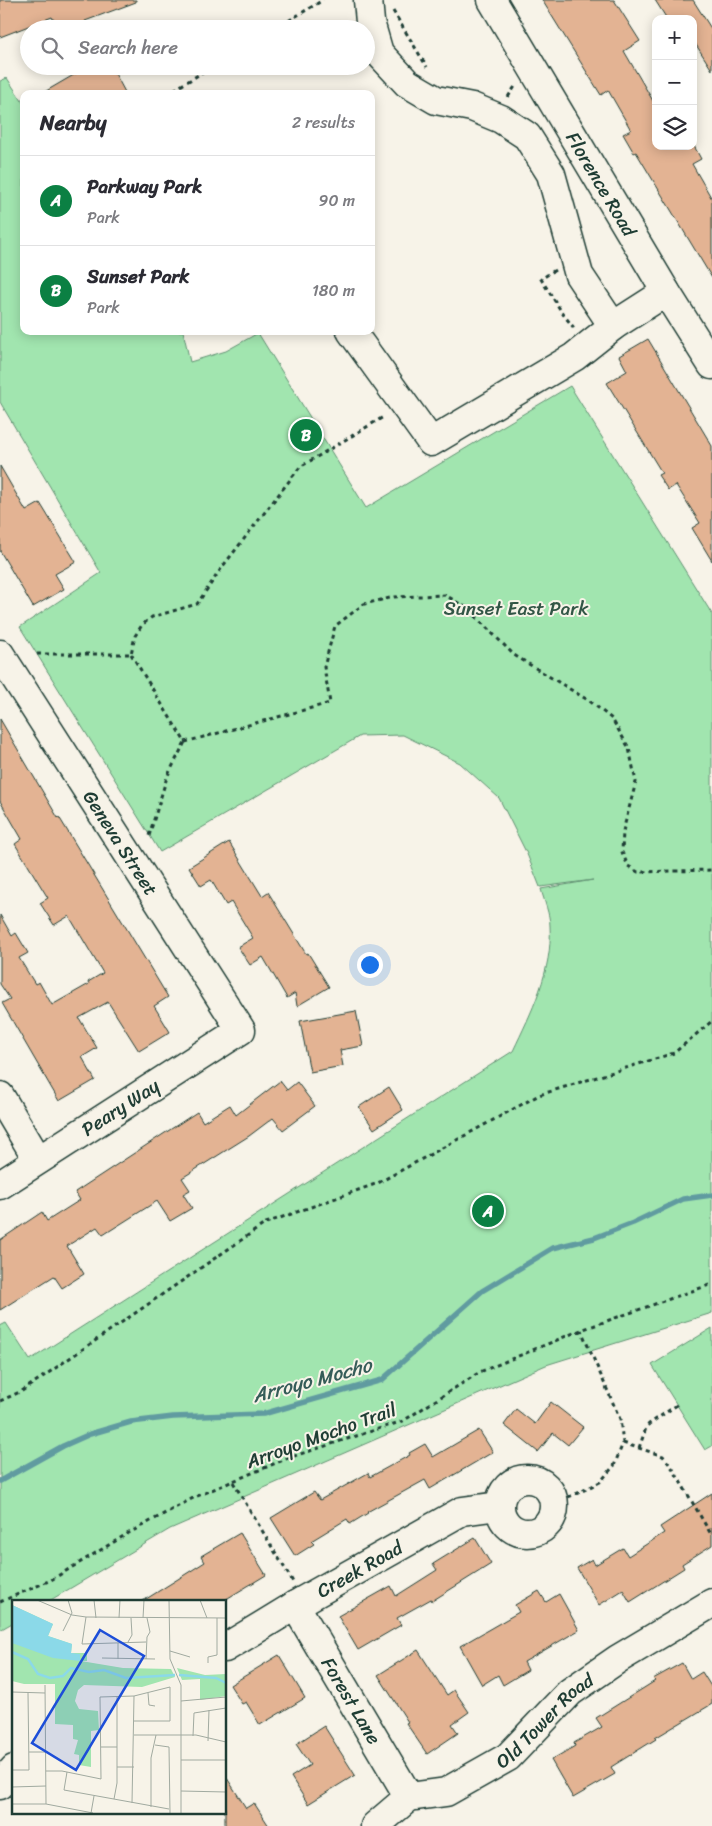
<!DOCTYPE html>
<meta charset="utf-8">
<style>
body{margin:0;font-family:Sriracha,sans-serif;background:#f7f7f7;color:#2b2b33}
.controls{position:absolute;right:15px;top:15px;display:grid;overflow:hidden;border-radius:10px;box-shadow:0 2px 12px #0003}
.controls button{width:45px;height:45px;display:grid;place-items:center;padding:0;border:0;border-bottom:1px solid #e1e1e2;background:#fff;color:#2b2b33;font:25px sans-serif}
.you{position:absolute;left:369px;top:964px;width:18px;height:18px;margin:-12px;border:4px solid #fff;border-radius:50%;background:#1a73e8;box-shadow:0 0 0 8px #1a73e833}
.badge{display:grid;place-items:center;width:32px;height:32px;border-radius:50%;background:#0b8043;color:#fff;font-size:16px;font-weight:700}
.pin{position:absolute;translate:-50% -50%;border:2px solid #fff;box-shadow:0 1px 5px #0006}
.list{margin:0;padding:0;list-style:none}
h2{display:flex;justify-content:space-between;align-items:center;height:65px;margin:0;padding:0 20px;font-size:21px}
h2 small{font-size:16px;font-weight:400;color:#7c7c81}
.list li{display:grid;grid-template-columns:32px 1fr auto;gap:15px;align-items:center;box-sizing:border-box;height:90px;padding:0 20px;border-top:1px solid #e1e1e2}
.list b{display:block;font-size:19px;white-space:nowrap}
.list p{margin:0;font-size:16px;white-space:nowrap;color:#7c7c81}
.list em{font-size:16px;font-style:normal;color:#7c7c81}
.icon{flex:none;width:28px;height:28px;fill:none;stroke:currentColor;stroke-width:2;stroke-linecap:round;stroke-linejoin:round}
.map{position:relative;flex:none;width:712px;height:1826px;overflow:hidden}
.search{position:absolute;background:#fff;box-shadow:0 2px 12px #0003;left:20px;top:20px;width:355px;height:55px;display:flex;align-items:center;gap:12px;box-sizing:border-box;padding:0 18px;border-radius:28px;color:#7c7c81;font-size:19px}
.panel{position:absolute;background:#fff;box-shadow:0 2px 12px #0003;left:20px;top:90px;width:355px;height:245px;border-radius:10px}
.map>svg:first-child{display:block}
.green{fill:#a1e5af;stroke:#609172}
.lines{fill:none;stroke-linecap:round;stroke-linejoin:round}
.stream{stroke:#609ba0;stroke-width:5.5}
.building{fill:#e3b393;stroke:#1f3d34}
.minor-casing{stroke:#1f3d34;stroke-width:31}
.path{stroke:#1f3d34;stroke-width:3;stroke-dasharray:4 4;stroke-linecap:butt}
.minor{stroke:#f7f3e8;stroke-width:28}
.labels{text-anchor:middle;stroke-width:4;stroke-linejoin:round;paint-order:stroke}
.street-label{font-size:19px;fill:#1f3d34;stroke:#f7f3e8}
.park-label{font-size:19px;fill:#325646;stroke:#f7f3e8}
.water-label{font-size:20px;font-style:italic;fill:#355c58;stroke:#f7f3e8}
.inset-river{fill:none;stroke:#8bd9e8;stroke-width:2.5}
.inset-road{fill:none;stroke:#a1aaa0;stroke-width:1}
.view{fill:#1d4ed8;fill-opacity:0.15;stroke:#1d4ed8;stroke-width:2.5}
.inset-edge{fill:none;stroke:#1f3d34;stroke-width:2.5}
</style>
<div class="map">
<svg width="712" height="1826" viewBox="0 0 712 1826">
<rect width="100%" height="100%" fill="#f7f3e8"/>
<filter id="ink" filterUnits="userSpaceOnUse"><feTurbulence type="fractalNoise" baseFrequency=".02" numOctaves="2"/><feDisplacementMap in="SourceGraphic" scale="10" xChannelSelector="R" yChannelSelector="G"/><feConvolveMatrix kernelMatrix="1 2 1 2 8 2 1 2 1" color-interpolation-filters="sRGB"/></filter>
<g filter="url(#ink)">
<path class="green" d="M7,78L24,104V331H183L190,362L226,351L258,333L366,508L570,386L712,614V1313L546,1365L170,1529L49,1601H14V1622L0,1630V1326L6,1323L30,1360L513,1051C531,1013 553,970 550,926C550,914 544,901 541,889L593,880L540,887L527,854L499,798L460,763L403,735L360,736L160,852L20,627L101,573L0,402V81Z
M712,1328V1446L705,1450L652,1365Z"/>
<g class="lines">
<path class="stream" d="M0,1481L63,1446L90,1434L131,1422L173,1417L263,1414L382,1380L482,1291L553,1248L594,1238L633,1223L683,1199L712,1195"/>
</g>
<path class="building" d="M0,0H136V2L85,21L86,24L74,29H58L52,17L0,37Z
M542,0H614L640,41L624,51L656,106V146H694L701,159L692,164L712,199V278L636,152L634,153L623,134L631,130L608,90L601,95Z
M655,0H693L712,30V70L693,40V19H667Z
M89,66H111L126,94H41Z
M648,339L712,446V561L692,528L700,523L676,485L668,490L658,475L662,473L607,383L627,371L619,356Z
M0,466L26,511L40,503L76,562L55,574L64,589L33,607L0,551Z
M0,719L58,818L59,817L168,997L154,1006L170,1032L139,1051L108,1002L79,1018L97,1048L82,1057L95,1080L59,1101L2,1003L10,999L0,984V915L12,936L16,933L28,953L19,958L35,984L39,982L52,1005L89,984L88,982L103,973L69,916L54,925L40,903L48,898L15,844L22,839L0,801Z
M229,842L262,896L268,892L306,954L308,953L329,987L297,1006L295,993L287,998L263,957L250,965L238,947L253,938L231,902L226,905L211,880L201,886L189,867Z
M356,1011L363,1046L340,1050L343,1066L310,1072L300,1021Z
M280,1081L287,1090L297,1082L315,1106L283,1130L273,1118L249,1136L182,1178L190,1190L183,1194L192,1208L170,1221L157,1201L103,1235L97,1227L67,1246L84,1274L62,1288L54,1276L0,1310V1240L42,1212L47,1221L80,1200L75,1192L197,1112L203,1122L230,1105L236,1115Z
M389,1087L403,1110L374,1129L359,1107Z
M551,1402L583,1427L568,1445L553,1433L538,1452L504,1425L516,1409L535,1424Z
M479,1430L493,1452L430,1489L425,1480L367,1512L368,1513L350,1524L347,1519L311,1541L314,1544L295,1556L271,1518L314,1492L320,1500L368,1473L370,1477L410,1455L409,1453L425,1444L433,1457Z
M712,1493V1545L682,1564L684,1568L630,1602L623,1590L599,1605L577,1568L592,1559L595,1565L623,1548L628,1556L664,1533L660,1527Z
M240,1533L266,1575L223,1601H143L205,1562L201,1556Z
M475,1538L491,1564L432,1601L431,1599L397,1618L401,1625L358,1650L338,1616L391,1586L396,1596L437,1570L433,1564Z
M539,1591L546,1602L559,1594L579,1630L524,1662L528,1670L503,1685L498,1675L482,1685L460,1646L519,1612L515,1605Z
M418,1650L447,1695L454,1690L469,1712L452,1724L458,1733L427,1754L406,1723L408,1722L378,1675Z
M279,1655L305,1698L260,1725L246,1702L242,1704L230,1685Z
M682,1663L691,1679L702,1672L712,1688V1704L655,1738L656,1739L611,1767L615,1774L573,1798L551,1760L575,1746L574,1743L602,1727L596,1718L655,1681L653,1679Z
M324,1726L355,1775L308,1804L291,1777L310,1765L296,1744Z
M225,1775L246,1808L254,1803L269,1826H225Z"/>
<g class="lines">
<defs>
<g id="minor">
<path d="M368,0L370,22L379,53L407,83L436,100L472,107L501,119L527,136L551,174L579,275L613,326"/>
<path id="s1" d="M492,0L666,292L712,365"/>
<path d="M351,331L431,442L574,357L613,326L666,292"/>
<path id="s2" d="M0,654L241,1030L0,1185"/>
<path d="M0,1096L38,1160"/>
<circle cx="527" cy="1506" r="27"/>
<path id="s3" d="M295,1605L409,1797"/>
<path id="s4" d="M225,1648L304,1600L462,1511L499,1506"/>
<path d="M0,1785L14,1769"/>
<path id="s5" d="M375,1826L409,1797L446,1792L508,1757L570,1692L618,1659L712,1603"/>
</g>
</defs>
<use href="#minor" class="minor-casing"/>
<path class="path" d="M393,11L427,67
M275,29L323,0
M167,94L213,66
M508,97L516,85
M555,270L541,279L563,314L574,328
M37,654H131L135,636L142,625L152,617L197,604L223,566L300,467L385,416
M131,654L185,742L167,777L148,839
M185,742L330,703L324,667L335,626L364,604L394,597L445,595L467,608L514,655L591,702L612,719L629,748L636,782L623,831L622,852L628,866L638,872L712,870
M0,1401L22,1391L266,1223L378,1183L539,1095L674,1053L712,1021
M623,1443L663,1456L673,1469L712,1536
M639,1448L646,1428L649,1424L677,1405
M233,1482L293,1582
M553,1502L574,1495L600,1482L614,1466L623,1443L620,1419L581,1330
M0,1602L51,1580L127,1534L195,1497L288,1458L403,1421L480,1372L581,1330L712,1284"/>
<use href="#minor" class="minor"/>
</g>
</g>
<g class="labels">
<g class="street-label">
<text dy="7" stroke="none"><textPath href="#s1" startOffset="214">Florence Road</textPath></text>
<text dy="7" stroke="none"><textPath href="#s2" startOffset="224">Geneva Street</textPath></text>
<text transform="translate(120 1107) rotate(-33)" y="7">Peary Way</text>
<text transform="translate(321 1435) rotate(-20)" y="7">Arroyo Mocho Trail</text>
<text dy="7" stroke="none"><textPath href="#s4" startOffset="156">Creek Road</textPath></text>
<text dy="7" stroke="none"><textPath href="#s3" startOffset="111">Forest Lane</textPath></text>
<text dy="7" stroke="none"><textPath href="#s5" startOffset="205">Old Tower Road</textPath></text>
</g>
<g class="park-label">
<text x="516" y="615">Sunset East Park</text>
</g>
<g class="water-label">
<text transform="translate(312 1380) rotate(-15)" y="7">Arroyo Mocho</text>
</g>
</g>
<g transform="translate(12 1600)">
<rect width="214" height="214" fill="#f7f3e8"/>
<path d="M0,5L41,24L36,36L60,44L59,53H75V61H69L111,68L159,69L163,77L130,87L72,85L66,90L63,101L67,109L86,111L87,130L79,131V167L67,165V155L62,154L66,140L61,139V125L43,124V84H12L0,81ZM165,68L193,75L214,74V96L188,100V79L170,80Z" fill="#a1e5af"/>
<path d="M0,5L41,24L36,36L60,44L59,53L68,54V61L41,58L0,43Z" fill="#8bd9e8"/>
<path class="inset-river" d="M0,52L16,59L26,74L38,78L51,76L59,68L77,72L92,70L114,78L163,75M167,75L204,78L214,83"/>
<path class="inset-road" d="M25,0L60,15L74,17L214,18M82,0L84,18M157,0L158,59L169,85V213M188,0L195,18M74,17L70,44L134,42M107,18L108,0M131,18L132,0M205,18V55M51,31L60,13L56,0M116,42L120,35L119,18M158,51L178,57M90,58L143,59M106,59V43M134,59L135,37L138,32L135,18M196,63V57L205,55M33,85L34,204M0,92L33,93M136,93L137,105L143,106M169,101L214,97M122,135H184L214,142M181,136L182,113L214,108M196,141L197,110M143,145L157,147L158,213M89,147H105M17,152H34M0,157V92M169,160H214M105,167H122M0,170H17L16,93M34,171H50L89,179L88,97L122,96L158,87V121H122M55,172L52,190L157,209M0,187L34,186M169,191L214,192M102,199L105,183V96M120,203L122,96M0,204H34L81,213M139,207V158L144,135M79,213L82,196"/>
<path class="view" d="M88,30L132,56L64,170L20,143Z"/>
<rect width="214" height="214" class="inset-edge"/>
</g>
</svg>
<div class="controls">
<button>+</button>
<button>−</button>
<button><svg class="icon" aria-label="layers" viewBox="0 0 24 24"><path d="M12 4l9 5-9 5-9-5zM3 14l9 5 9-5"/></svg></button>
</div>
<div class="you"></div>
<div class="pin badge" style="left:488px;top:1211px">A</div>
<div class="pin badge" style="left:306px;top:435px">B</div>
<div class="search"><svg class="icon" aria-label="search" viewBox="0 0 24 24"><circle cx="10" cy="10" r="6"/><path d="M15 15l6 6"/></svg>Search here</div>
<section class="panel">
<h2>Nearby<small>2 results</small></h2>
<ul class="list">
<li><span class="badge">A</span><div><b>Parkway Park</b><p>Park</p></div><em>90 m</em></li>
<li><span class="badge">B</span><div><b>Sunset Park</b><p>Park</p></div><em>180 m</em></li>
</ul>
</section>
</div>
